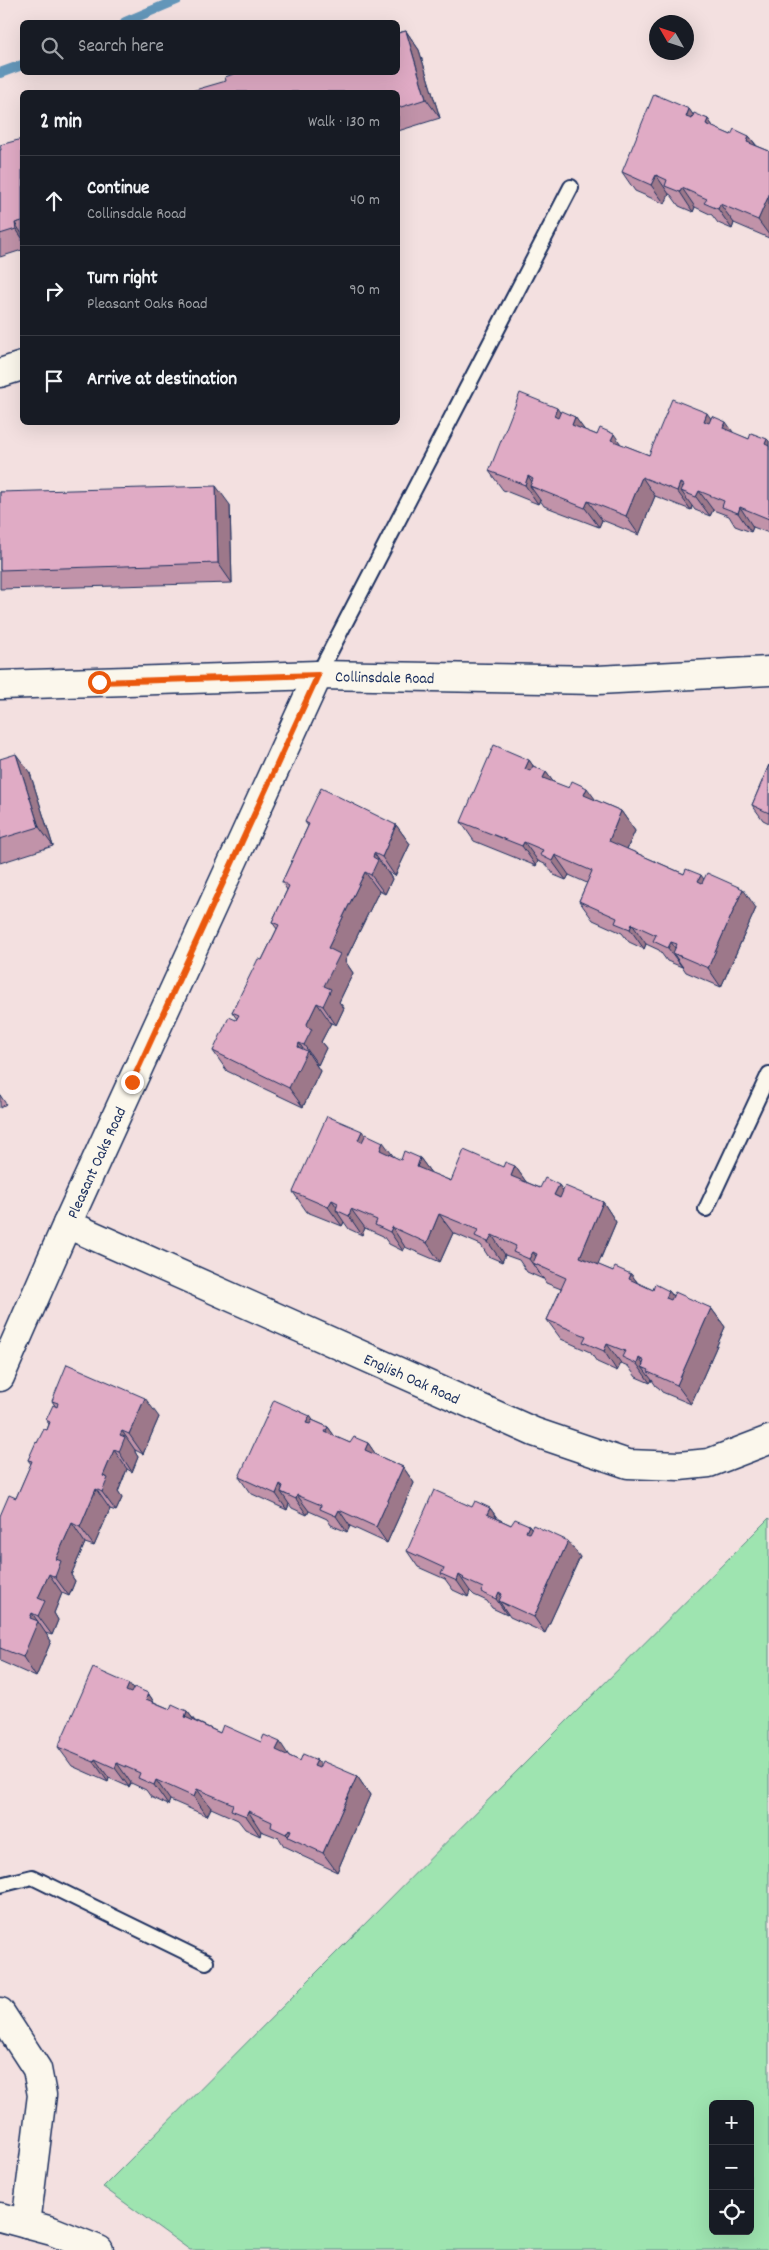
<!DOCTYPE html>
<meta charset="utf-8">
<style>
body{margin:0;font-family:Dekko,sans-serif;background:#20242c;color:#f1f3f6}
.controls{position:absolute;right:15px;bottom:15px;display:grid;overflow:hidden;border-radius:8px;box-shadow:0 5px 20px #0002}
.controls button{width:45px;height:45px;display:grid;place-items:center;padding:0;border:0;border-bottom:1px solid #363941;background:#171b24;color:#f1f3f6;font:25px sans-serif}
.compass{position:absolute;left:649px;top:15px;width:45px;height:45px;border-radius:50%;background:#171b24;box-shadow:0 5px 20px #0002;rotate:309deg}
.stop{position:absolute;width:15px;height:15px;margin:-11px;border:4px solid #ea580c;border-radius:50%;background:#fff}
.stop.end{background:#ea580c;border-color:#fff;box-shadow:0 1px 5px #0008}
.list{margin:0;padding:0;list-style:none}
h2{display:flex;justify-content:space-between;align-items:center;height:65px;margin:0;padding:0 20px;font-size:21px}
h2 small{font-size:16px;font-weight:400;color:#9ea1a6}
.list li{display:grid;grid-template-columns:32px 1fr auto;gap:15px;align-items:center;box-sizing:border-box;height:90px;padding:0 20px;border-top:1px solid #363941}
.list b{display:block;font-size:19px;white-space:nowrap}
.list p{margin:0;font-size:16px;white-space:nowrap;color:#9ea1a6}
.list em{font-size:16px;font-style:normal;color:#9ea1a6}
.icon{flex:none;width:28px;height:28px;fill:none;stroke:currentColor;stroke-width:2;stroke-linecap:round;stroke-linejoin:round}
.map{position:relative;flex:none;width:769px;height:2250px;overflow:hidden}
.search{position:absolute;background:#171b24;box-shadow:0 5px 20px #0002;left:20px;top:20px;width:380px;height:55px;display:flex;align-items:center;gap:12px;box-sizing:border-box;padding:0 18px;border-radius:8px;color:#9ea1a6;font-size:19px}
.panel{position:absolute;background:#171b24;box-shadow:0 5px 20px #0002;left:20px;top:90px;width:380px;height:335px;border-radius:8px}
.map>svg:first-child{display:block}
.green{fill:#9ee4b0;stroke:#5c8a87;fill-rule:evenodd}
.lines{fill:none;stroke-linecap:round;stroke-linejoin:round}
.stream{stroke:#6496b9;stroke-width:10}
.service-casing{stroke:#1b2f5e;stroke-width:18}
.minor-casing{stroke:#1b2f5e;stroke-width:31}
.tertiary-casing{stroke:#1b2f5e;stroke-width:31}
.service{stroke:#fbf7ec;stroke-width:14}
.minor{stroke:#fbf7ec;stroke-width:28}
.tertiary{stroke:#fbf7ec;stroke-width:28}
.wall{fill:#c193a9;stroke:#1b2f5e}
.shaded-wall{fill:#9d788a;stroke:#1b2f5e}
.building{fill:#e0abc5;stroke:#1b2f5e}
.route{stroke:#ea580c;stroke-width:6}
.labels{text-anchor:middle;stroke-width:4;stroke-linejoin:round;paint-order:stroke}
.street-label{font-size:16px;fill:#1b2f5e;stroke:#fbf7ec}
</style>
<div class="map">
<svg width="769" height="2250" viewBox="0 0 769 2250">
<rect width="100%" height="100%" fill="#f3e0e0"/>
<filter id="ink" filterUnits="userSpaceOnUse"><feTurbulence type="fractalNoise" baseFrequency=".02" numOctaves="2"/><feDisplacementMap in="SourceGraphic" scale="10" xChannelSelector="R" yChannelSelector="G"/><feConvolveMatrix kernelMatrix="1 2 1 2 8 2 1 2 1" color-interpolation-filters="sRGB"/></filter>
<g filter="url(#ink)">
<path class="green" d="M769,1518V2250H190L103,2187ZM713,2104H750V2231H713Z"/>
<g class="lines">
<path class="stream" d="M125,22L177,0
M0,73L22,65"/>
<defs>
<path id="service" d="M318,675L571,187
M706,1209L769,1074
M0,1885L32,1877L206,1962"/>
<g id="minor">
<path d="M0,373L22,366"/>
<path id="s1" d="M0,685L318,675L598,680L769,671"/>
<path id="s2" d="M67,1224L534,1432L628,1464L679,1466L709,1463L769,1440"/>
<path id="s3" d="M0,1377L67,1224L318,675"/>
<path d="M0,2012L37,2069L42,2095L26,2224"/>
</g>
<path id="tertiary" d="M0,2217L52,2231L99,2250"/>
</defs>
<use href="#service" class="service-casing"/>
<use href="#minor" class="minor-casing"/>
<use href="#tertiary" class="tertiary-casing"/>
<use href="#service" class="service"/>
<use href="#minor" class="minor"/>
<use href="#tertiary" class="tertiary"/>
</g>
<path class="wall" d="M406,31L419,50L440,118L398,131V32V33Z
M689,109L693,115L708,119L714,128L731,135L749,136L757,146L769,151V238L734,223L732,229L718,223L712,215L695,207L693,212L679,206L671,195L669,194L665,204L635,191L622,172Z
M22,139V250L0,257V150Z
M560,413L575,417L584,430L649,455L711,418L733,433L749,439L769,441V533L753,527L751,532L735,526L729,516L713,510L710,516L695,510L692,506L691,510L655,496L639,535L602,520L599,527L544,506L540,500L538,504L503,490L489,471Z
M0,492L230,505L232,583L0,589Z
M0,759L30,773L53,846L0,863Z
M529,760L533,766L546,772L553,782L621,811L635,831L627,849L684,874L704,880L756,908L721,987L686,972L682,966V967L667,961L659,950L646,944L644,949L629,942L622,933L593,920L579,901L587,883L569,875L566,880L554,875L547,865L538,861L536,866L474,841L461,822Z
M769,765V823L763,820L752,805Z
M305,822L396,825L410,844L395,876L388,872L392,879L385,894L379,891L345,961L353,973L339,1002L344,1008L336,1025L331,1023L321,1042L326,1048L318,1065L315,1063L320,1071L303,1107L227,1071L213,1051L236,1020L237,1019L232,1012L262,960L277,929L272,922L287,890L282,882L308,826Z
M0,1095L6,1104L0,1108Z
M365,1135L394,1157L401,1160L420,1158L431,1173L451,1181L503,1167L515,1166L526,1182L540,1188L559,1185L563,1191L603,1202L616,1222L598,1265L613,1271L631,1274L638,1283L653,1290L669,1291L673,1296L711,1308L725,1327L691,1404L662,1392L659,1388L656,1386L652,1380L650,1383L636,1377L628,1366L621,1363L617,1371L597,1362L590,1352L561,1339L547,1320L561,1289L546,1283L543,1278V1279L527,1272L519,1260L505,1255L502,1262L488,1256L481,1245L453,1233L440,1262L405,1247L403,1251L389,1244L383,1236L365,1228L362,1235L349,1229L344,1222L342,1226L307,1212L293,1192Z
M52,1401L159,1417L143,1454L135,1450V1452L138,1457L132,1472L127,1469L118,1492L122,1498L116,1511L110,1509L94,1546L85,1543L71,1575L75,1581L69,1596L62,1593L54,1613L58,1620L52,1635L45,1633L51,1641L36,1677L0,1661V1516L16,1498L31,1464L28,1460L37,1443L47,1430L49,1424L46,1420L56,1407Z
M310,1416L312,1420L328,1427L335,1437L350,1443H368L376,1455L403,1467L414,1483L387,1543L350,1526L347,1532L331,1525L327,1519L309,1511L307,1515L292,1508L289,1504L287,1510L250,1493L239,1477Z
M490,1508L498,1519L511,1525H529L531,1528L580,1557L545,1633L510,1617L508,1614L507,1615L492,1608L487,1601L474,1595L470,1591L468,1597L453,1590L445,1579L418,1567L407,1551Z
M133,1689L148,1693L154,1702L170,1709L187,1711L195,1721L220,1733L289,1756L300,1761L317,1760L321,1765L357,1776L370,1795L337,1872L302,1856L299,1853L284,1846L279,1838L261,1831L260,1836L245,1829L238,1820L211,1808L207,1816L170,1800L168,1805L151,1797L146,1790L131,1783L129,1787L109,1778L108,1782L72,1766L58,1747Z"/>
<path class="shaded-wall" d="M406,31L419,50L440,118L426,99Z
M689,109L703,129L686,117Z
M708,119L722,139L706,124Z
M749,136L763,155L747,142Z
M656,175L669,194L665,204L651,185Z
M682,188L695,207L693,212L680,192Z
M769,195V235L758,220Z
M720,204L734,223L732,229L718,209Z
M15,223L22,234V238L16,229Z
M557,408L570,427L554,416Z
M707,413L721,433L704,421Z
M575,417L589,436L572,425Z
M726,422L740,442L723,428Z
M614,434L627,453L611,440Z
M767,439L769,441V450L765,444Z
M528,476L537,489L530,486L540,500L538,504L525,485Z
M642,477L655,496L639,535L626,516Z
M680,483L687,493L681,491L692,506L691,510L677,491Z
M216,486L230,505L232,583L218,563Z
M699,491L713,510L710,516L696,497Z
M588,501L602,520L599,527L585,508Z
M740,507L753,527L751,532L738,513Z
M16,754L30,773L53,846L39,827Z
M529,760L543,780L525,769Z
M546,772L560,791L543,778Z
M587,788L601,807L584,795Z
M621,811L635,831L622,860L609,841Z
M396,825L410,844L395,876L382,857Z
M524,842L538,861L536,866L522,846Z
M374,853L392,879L385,894L371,875L373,857Z
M555,855L569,875L566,880L552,861Z
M365,872L379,891L345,961L353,973L339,1002L344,1008L336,1025L323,1006L324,986L328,948Z
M701,875L714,894L698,881Z
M743,889L756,908L721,987L708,968Z
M632,924L646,944L644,949L630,929Z
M671,942L681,957L673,953L682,966V967L668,948Z
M317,1003L331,1023L321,1042L326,1048L318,1065L304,1045L306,1026Z
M299,1043L306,1053L307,1051L320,1071L303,1107L289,1088L298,1047Z
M362,1131L376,1150L358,1140Z
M383,1142L397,1161L380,1150Z
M420,1158L434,1177L417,1167Z
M515,1166L529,1186L511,1176Z
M559,1185L572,1204L554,1195Z
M332,1200L340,1212L336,1210L344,1222L342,1226L328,1207Z
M603,1202L616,1222L593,1276L580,1257Z
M351,1209L365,1228L362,1235L349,1216Z
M439,1214L453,1233L440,1262L427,1243Z
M392,1227L405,1247L403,1251L390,1232Z
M492,1235L505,1255L502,1262L488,1242Z
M533,1252L544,1268L533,1263L543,1279L529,1259Z
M631,1274L645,1293L629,1279Z
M669,1291L683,1310L666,1298Z
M711,1308L725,1327L691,1404L677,1385Z
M607,1344L621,1363L617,1371L604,1351Z
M639,1358L646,1369L642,1367L652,1380L650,1383L637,1364Z
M145,1398L159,1417L143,1454L129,1434Z
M310,1416L321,1431L306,1423Z
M328,1427L339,1442L325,1432Z
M122,1431L135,1450V1452L138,1457L132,1472L119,1452L120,1435Z
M368,1443L379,1459L365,1450Z
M114,1450L127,1469L118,1492L122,1498L116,1511L102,1492L103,1476Z
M403,1467L414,1483L387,1543L376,1527Z
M280,1484L287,1495L281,1492L289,1504L287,1510L276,1494Z
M96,1489L110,1509L94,1546L80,1527Z
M297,1495L309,1511L307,1515L296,1499Z
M490,1508L501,1524L487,1514Z
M339,1510L350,1526L347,1532L336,1516Z
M72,1523L85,1543L71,1575L75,1581L69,1596L55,1577L56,1559Z
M529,1525L540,1541L526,1532Z
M568,1541L580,1557L545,1633L534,1617Z
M49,1574L62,1593L54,1613L58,1620L52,1635L38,1616V1598Z
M459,1575L470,1591L468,1597L457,1581Z
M499,1592L508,1606L499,1601L508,1614L507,1615L496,1599Z
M32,1613L51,1641L36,1677L23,1657L30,1618Z
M129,1684L143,1703L126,1691Z
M148,1693L161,1713L146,1699Z
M187,1711L201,1730L185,1717Z
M280,1742L293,1762L276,1750Z
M95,1759L109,1778L108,1782L94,1762Z
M317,1760L331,1779L314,1766Z
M117,1763L131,1783L129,1787L115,1768Z
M357,1776L370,1795L337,1872L323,1853Z
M156,1780L170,1800L168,1805L154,1785Z
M197,1789L211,1808L207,1816L194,1797Z
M248,1811L261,1831L260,1836L246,1816Z
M289,1829L297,1841L289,1837L286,1834Z"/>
<path class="building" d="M406,31L426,99L398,108V92H188L226,81L225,77L239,72H398V33Z
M654,94L689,109L686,117L692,119L694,113L708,119L706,124L731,135L734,129L749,136L747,142L769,151V195L758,220L720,204L718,209L704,203L707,199L682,188L680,192L665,186L667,180L656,175L651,185L622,172Z
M22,139V221L15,223L16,229L0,234V150H1L0,145Z
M520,393L557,408L554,416L558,418L561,411L575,417L572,425L597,435L600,428L614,434L611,440L649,455L672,399L707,413L704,421L709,423L712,416L726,422L723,428L749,439L751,433L767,439L765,444L769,446V519L740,507L738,513L722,507L724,501L699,491L696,497L681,491L684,485L680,483L677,491L642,477L626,516L588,501L585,508L530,486L533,479L528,476L525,485L489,471Z
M216,486L218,563L0,570V492Z
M494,745L529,760L525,769L530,771L533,766L546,772L543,778L569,788L572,781L587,788L584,795L621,811L609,841L684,874L686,869L701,875L698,881L702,883L707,873L743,889L708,968L673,953L677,944L671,942L668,948L653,941L656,935L632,924L630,929L615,923L617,918L579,901L592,871L555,855L552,861L540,855L543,850L524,842L522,846L461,822Z
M16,754L39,827L0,839V759Z
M769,765V813L752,805Z
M321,788L396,825L382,857L374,853L373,857L378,860L371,875L365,872L328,948L340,954L324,986L331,989L323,1006L317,1003L306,1026L312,1029L304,1045L299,1043L298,1047L307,1051L289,1088L213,1051L229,1017L236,1020L239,1015L232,1012L258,959L262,960L279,925L272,922L289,886L282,882L309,824L305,822Z
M327,1116L362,1131L358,1140L362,1142L366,1134L383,1142L380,1150L401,1160L404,1151L420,1158L417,1167L451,1181L464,1150L503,1167L505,1162L515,1166L511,1176L540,1188L545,1178L559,1185L554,1195L560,1198L565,1186L603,1202L580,1257L613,1271L615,1267L631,1274L629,1279L653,1290L655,1284L669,1291L666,1298L671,1300L675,1292L711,1308L677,1385L648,1372L649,1370L642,1367L644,1361L639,1358L637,1364L622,1357L625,1351L607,1344L604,1351L583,1342L586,1336L547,1320L566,1278L533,1263L537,1254L533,1252L529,1259L513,1252L516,1246L492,1235L488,1242L475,1236L478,1230L439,1214L427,1243L392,1227L390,1232L375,1225L377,1220L351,1209L349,1216L336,1210L338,1203L332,1200L328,1207L293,1192Z
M67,1364L145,1398L129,1434L122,1431L120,1435L125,1437L119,1452L114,1450L103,1476L108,1478L102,1492L96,1489L80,1527L72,1523L56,1559L61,1561L55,1577L49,1574L38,1598L45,1601L38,1616L32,1613L30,1618L38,1621L23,1657L0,1648V1516L9,1495L16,1498L32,1461L28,1460L36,1442L37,1443L44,1429L47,1430L50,1422L46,1420L53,1405L57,1407L58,1403L52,1401Z
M274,1400L310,1416L306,1423L310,1424L312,1420L328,1427L325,1432L350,1443L354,1437L368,1443L365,1450L403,1467L376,1527L339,1510L336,1516L320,1509L321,1505L297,1495L296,1499L281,1492L283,1486L280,1484L276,1494L239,1477Z
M434,1490L472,1507L475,1501L490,1508L487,1514L511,1525L515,1519L529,1525L526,1532L529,1533L533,1525L568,1541L534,1617L499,1601L502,1594L499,1592L496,1599L481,1592L483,1588L463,1579L464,1578L459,1575L457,1581L441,1574L444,1568L407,1551Z
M93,1668L129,1684L126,1691L131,1693L134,1687L148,1693L146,1699L170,1709L172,1704L187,1711L185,1717L220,1733L223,1725L261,1742L264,1735L280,1742L276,1750L300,1761L303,1754L317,1760L314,1766L319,1768L322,1761L357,1776L323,1853L288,1837L291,1830L289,1829L286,1834L271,1827L272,1822L248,1811L246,1816L231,1810L233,1804L197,1789L194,1797L156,1780L154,1785L138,1778L140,1773L117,1763L115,1768L95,1759L94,1762L58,1747Z"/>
</g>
<g class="lines" filter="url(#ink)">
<path class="route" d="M99,682L318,675L132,1082"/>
</g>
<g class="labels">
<g class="street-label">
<text dy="6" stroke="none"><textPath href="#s1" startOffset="385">Collinsdale Road</textPath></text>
<text dy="6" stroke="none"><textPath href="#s3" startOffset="235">Pleasant Oaks Road</textPath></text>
<text dy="6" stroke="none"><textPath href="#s2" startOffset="378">English Oak Road</textPath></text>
</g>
</g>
</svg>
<div class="controls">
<button>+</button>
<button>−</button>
<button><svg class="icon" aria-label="locate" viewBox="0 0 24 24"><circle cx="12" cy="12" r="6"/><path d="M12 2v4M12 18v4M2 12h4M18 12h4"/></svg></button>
</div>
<svg class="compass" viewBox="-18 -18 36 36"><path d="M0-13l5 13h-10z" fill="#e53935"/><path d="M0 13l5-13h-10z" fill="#9ea1a6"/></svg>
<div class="stop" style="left:99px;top:682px"></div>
<div class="stop end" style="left:132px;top:1082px"></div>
<div class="search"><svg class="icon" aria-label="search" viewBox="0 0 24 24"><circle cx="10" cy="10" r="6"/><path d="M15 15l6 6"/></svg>Search here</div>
<section class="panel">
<h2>2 min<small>Walk · 130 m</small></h2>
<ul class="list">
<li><svg class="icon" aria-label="ahead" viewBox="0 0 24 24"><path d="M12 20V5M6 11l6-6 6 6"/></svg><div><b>Continue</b><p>Collinsdale Road</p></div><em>40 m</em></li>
<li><svg class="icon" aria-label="right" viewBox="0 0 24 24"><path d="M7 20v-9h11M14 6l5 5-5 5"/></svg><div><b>Turn right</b><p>Pleasant Oaks Road</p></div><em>90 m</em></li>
<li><svg class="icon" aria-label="arrive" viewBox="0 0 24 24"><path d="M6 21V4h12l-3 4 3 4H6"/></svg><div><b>Arrive at destination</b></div></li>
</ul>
</section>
</div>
